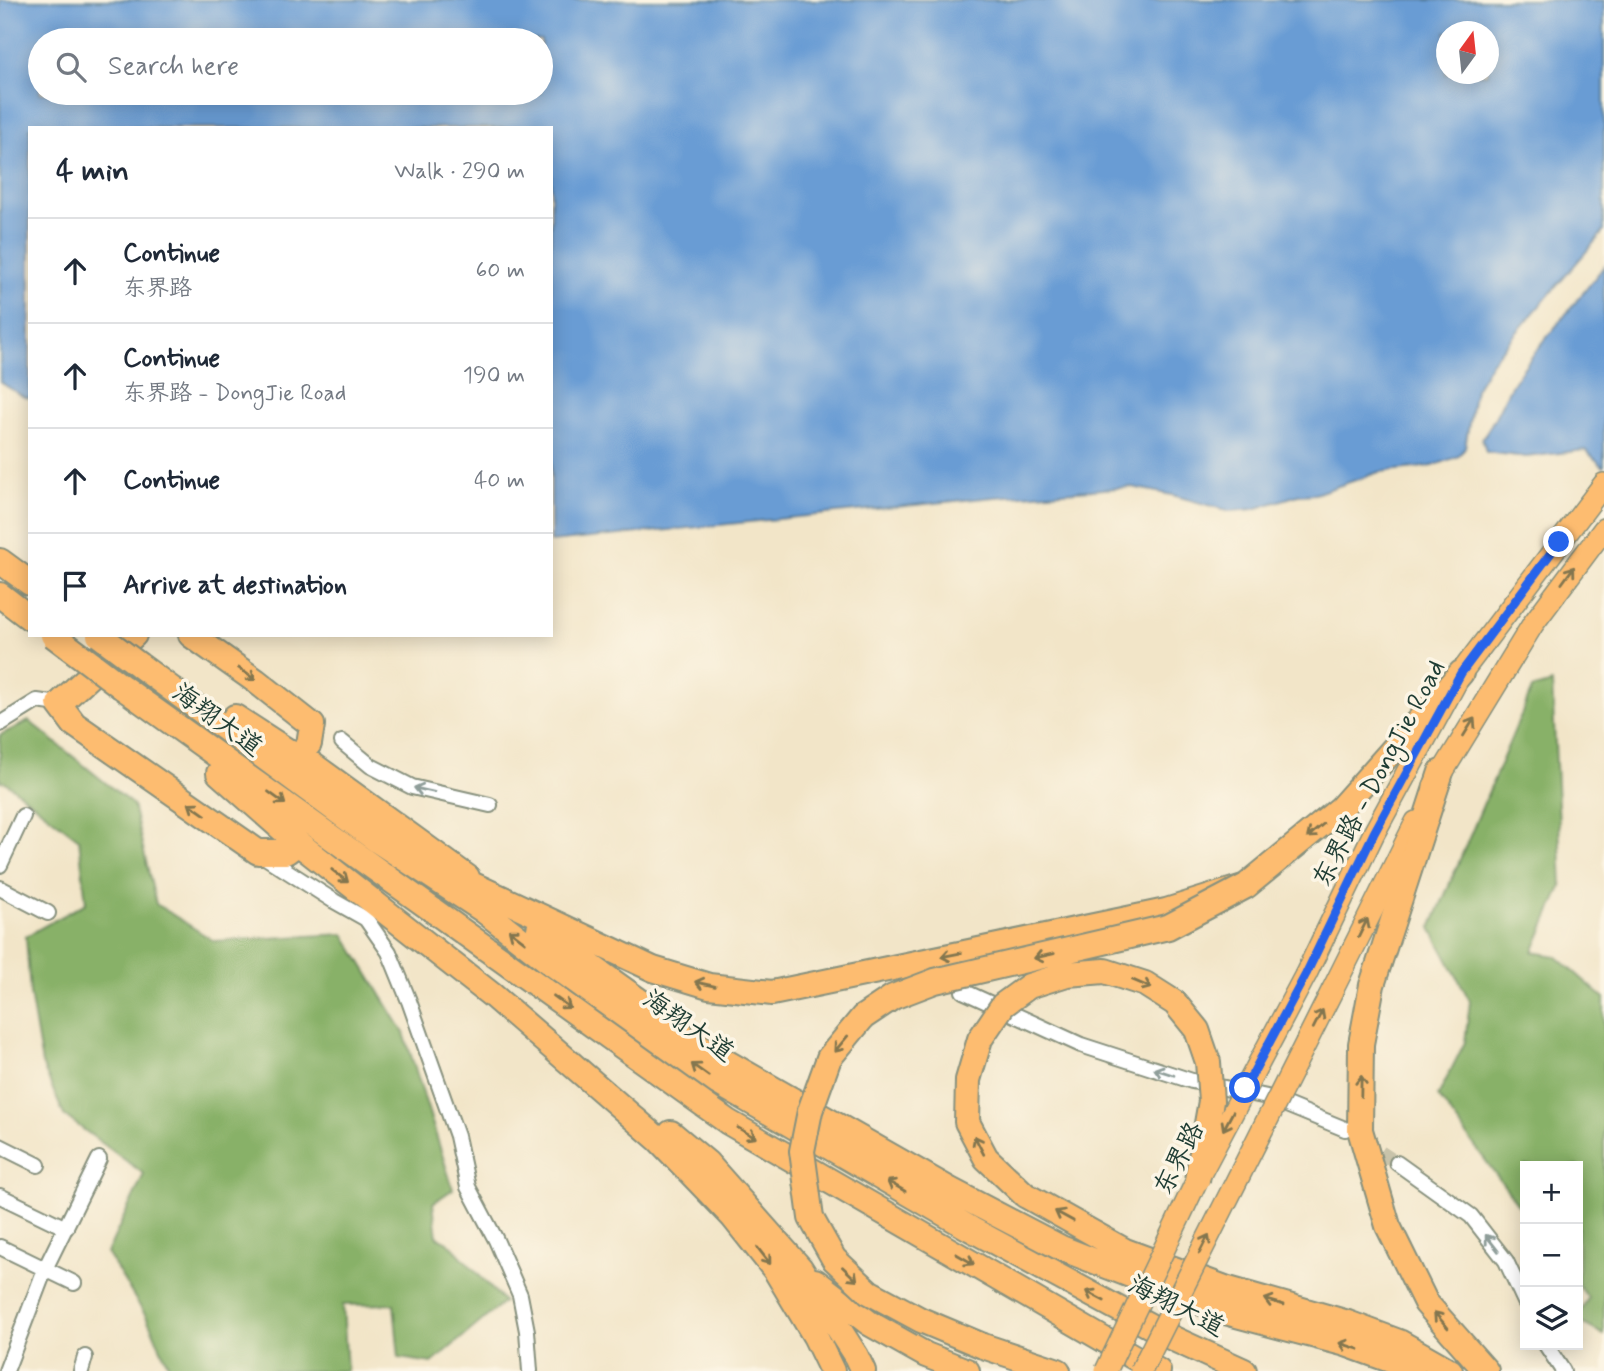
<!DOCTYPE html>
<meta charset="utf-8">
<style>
body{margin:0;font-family:Mynerve,"LXGW WenKai TC",sans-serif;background:#f2f2f3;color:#1f2937}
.controls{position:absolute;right:21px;bottom:21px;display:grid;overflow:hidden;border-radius:0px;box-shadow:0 4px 18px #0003}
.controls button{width:63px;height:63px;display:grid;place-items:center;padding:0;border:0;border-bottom:2px solid #e0e1e3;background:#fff;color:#1f2937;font:35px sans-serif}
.compass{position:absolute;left:1436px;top:21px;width:63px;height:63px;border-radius:50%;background:#fff;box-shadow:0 4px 18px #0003;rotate:15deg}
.stop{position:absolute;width:21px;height:21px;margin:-16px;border:5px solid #2563eb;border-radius:50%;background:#fff}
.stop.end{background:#2563eb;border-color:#fff;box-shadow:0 2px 7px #0008}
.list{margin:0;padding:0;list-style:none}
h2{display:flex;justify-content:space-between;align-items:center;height:91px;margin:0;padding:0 28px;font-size:30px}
h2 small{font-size:23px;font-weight:400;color:#747a83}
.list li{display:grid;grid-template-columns:46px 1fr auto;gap:21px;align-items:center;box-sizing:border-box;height:105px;padding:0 28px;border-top:2px solid #e0e1e3}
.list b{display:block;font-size:26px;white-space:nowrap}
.list p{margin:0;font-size:23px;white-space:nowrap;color:#747a83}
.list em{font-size:23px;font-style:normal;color:#747a83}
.icon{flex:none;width:38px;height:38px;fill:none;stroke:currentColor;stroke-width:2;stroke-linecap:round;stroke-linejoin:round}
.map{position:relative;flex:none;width:1604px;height:1371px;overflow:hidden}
.search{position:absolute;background:#fff;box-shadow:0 4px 18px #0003;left:28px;top:28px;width:525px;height:77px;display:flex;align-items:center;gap:18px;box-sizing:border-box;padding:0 24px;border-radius:38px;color:#747a83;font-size:26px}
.panel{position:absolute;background:#fff;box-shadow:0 4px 18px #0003;left:28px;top:126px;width:525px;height:511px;border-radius:0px}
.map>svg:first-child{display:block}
.forest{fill:#88b168;stroke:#54774e;stroke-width:2}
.water{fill:#699cd4;stroke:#446c84;stroke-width:2;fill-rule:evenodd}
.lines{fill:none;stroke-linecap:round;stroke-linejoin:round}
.street-tunnel{stroke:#c8c3aa;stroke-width:14;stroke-dasharray:14 7;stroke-linecap:butt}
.street-casing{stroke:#88917e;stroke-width:18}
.primary-casing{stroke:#88917e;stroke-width:24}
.highway-casing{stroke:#88917e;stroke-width:28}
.street{stroke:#fff;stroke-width:14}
.primary{stroke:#fdbc6f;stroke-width:21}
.highway{stroke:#fdbc6f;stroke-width:24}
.primary-bridge-casing{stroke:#88917e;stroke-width:24;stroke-linecap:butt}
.highway-bridge-casing{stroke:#88917e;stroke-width:28;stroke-linecap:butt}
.primary-bridge{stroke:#fdbc6f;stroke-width:21}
.highway-bridge{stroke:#fdbc6f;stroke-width:24}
.oneway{stroke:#83764f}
.oneway2{stroke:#8f9e9a}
.route{stroke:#2563eb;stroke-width:9}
.labels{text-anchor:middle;stroke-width:7;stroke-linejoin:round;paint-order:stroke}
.street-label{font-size:26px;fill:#1f3d34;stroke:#fcf5e5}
</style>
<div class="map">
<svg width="1604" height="1371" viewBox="0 0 1604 1371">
<rect width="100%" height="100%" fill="#fcf5e5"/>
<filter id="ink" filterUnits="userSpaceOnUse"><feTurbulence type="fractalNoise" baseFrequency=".0143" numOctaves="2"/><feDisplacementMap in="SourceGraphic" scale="14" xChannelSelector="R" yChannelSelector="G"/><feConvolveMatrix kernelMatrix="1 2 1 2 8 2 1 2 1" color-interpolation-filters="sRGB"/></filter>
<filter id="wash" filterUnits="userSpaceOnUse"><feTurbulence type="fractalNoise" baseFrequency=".00686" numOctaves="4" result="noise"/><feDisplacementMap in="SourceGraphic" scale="28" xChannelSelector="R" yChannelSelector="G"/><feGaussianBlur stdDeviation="1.57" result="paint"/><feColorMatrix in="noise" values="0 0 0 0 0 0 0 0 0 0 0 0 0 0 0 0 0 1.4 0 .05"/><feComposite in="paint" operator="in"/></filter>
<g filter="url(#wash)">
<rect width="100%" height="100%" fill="#f2e5c8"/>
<path class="forest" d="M1552,683L1562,885L1533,952L1556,956L1604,998V1335L1578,1321V1317L1588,1298L1578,1284V1166H1525V1214L1438,1096L1465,1042L1470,1001L1431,928L1532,689Z
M29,721L133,805L156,904L214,941L344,934L404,1033L453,1189L433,1203L437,1237L448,1242L504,1302L432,1363L399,1358L394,1304L343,1305L347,1371H171L147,1318L107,1253L144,1174L64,1115L42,1064L30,994L26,936L86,903L79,839L4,781L0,782V735Z"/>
<path class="water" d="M0,0H1604V231L1492,361L1475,389L1465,447L1459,456L1433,466L1379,472L1315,494L1298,495L1254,509L1230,511L1172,495L1132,487L994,497L551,542V128H30V398L24,397L0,382ZM1446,32H1488V74H1446ZM40,40H541V93H40Z
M1604,266V467L1585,450L1526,457L1486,452L1482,438C1497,420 1503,396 1517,377C1544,338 1576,304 1604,266Z"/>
</g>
<g filter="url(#ink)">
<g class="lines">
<path class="street-tunnel" d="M1363,1141L1397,1163"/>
<defs>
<path id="street" d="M0,724L37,701L59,704
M342,742L371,766L412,787L490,805
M262,855L334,901L366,919L389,952L409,1001L457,1136L468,1187L496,1240L520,1295L527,1331L530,1371
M0,865L23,816
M0,888L48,913
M963,991L1081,1045L1192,1081L1267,1097L1345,1129
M0,1146L38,1165
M1397,1163L1471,1216L1506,1261L1525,1302
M0,1196L66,1228
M0,1247L74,1283
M1546,1345L1563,1371
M6,1371L45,1269L99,1159
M81,1371L85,1357"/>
<path id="primary" d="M1434,786L1533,624L1604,529
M1306,974L1374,833L1461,673L1604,484
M1333,989L1416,822"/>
<path id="highway" d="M0,561L30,583
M0,595L30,618
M134,635L59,704L74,724L258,852H286L298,843
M191,635L256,681L312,725L309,744L299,755
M139,665L378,841L483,910L547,960L717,1082L971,1229L1176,1340L1244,1371
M122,687L728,1122L1158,1371
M235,717L286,750L299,755L467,877
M1441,772L1372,985L1361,1044L1360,1130L1388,1226L1426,1303L1486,1371
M219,773L298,843L493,996L659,1140L733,1217L776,1271L815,1336L832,1371
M450,874L653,969L709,986L772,993L1166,911L1246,886L1341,808L1461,673
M539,929L680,1030
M663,1026L950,1190L1061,1248L1225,1312L1346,1344L1404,1365L1412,1371
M671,1133L707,1163L800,1268L856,1356L863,1371
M1025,1195L1125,1251L1225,1288L1348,1323L1399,1342L1450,1371
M815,1281L869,1323L926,1355L967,1371
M983,1346L1058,1371"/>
</defs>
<use href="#street" class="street-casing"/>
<use href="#primary" class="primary-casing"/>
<use href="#highway" class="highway-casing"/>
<use href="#street" class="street"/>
<use href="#primary" class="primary"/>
<use href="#highway" class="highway"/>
<defs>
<path id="primary-bridge" d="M1106,1371L1197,1180L1306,974
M1141,1371L1333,989"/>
<path id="highway-bridge" d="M53,635L122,687
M99,635L139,665
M1025,1195L986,1158L967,1122L968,1080L980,1039L1003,1005L1029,986L1067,974L1105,971L1145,984L1175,1003L1197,1030L1208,1062L1211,1101L1197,1180
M983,1346L921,1320L869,1292L834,1259L811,1218L802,1151L810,1111L829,1058L863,1017L893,997L935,981L1168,927L1246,886"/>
</defs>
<use href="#primary-bridge" class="primary-bridge-casing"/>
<use href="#highway-bridge" class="highway-bridge-casing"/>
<use href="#primary-bridge" class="primary-bridge"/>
<use href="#highway-bridge" class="highway-bridge"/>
</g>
<defs><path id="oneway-shaft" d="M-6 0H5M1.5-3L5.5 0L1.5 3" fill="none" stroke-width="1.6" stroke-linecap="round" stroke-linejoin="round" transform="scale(1.75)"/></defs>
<g class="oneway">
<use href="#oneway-shaft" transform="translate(1568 575) rotate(-54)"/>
<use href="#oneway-shaft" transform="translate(247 674) rotate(35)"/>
<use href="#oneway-shaft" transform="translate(1469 727) rotate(-58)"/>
<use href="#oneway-shaft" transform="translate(277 798) rotate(36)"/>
<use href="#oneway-shaft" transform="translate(197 809) rotate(-145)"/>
<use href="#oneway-shaft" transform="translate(1315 831) rotate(140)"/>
<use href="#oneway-shaft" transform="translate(340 876) rotate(38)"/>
<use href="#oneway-shaft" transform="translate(1363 928) rotate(-64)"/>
<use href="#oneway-shaft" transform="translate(517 936) rotate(-142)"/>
<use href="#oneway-shaft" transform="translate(951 955) rotate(169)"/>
<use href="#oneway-shaft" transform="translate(1044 956) rotate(167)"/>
<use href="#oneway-shaft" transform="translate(705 984) rotate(-167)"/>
<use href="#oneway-shaft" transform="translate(1142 984) rotate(23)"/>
<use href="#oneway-shaft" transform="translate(562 1002) rotate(36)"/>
<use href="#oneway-shaft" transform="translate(1318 1019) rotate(-63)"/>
<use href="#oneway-shaft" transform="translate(841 1044) rotate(130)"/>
<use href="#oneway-shaft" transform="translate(700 1070) rotate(-144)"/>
<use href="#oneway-shaft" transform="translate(1361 1086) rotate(-89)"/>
<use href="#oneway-shaft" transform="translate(1228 1121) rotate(118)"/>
<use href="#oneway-shaft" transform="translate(747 1133) rotate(30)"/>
<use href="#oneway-shaft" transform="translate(979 1145) rotate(-117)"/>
<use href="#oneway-shaft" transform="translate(896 1186) rotate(-150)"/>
<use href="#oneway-shaft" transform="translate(1064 1216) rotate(-151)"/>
<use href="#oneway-shaft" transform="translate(1204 1244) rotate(-63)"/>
<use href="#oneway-shaft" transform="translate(764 1256) rotate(52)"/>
<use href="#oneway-shaft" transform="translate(965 1259) rotate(30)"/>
<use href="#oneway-shaft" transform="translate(850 1274) rotate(44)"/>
<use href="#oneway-shaft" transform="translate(1095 1296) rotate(-152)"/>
<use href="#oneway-shaft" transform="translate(1274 1302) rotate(-164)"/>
<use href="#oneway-shaft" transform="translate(1441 1320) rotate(-131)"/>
<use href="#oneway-shaft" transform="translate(1349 1346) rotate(-162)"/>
</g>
<g class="oneway2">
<use href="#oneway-shaft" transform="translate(424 790) rotate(-167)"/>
<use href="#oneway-shaft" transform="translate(1164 1072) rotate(-162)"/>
<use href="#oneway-shaft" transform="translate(1492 1243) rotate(-128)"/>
</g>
</g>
<g class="lines" filter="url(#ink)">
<path class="route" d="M1245,1088L1306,974L1374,833L1461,673L1559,542"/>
</g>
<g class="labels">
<g class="street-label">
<text transform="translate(218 719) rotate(36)" y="9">海翔大道</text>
<text transform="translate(1378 773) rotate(-62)" y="9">东界路 - DongJie Road</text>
<text transform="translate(689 1025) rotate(35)" y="9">海翔大道</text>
<text transform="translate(1178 1158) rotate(-63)" y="9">东界路</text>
<text transform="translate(1177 1305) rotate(27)" y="9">海翔大道</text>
</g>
</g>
</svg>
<div class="controls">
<button>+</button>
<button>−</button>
<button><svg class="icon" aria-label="layers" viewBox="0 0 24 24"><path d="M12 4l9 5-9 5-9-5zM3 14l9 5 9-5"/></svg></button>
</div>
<svg class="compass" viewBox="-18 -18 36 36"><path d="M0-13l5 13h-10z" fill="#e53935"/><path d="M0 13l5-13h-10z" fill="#747a83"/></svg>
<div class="stop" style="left:1245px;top:1088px"></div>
<div class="stop end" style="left:1559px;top:542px"></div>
<div class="search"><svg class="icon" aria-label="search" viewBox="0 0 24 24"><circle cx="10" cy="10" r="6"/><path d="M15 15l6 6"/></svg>Search here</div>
<section class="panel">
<h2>4 min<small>Walk · 290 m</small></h2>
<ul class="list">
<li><svg class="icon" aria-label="ahead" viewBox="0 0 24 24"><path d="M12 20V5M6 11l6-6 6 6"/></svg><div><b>Continue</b><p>东界路</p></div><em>60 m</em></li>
<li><svg class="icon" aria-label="ahead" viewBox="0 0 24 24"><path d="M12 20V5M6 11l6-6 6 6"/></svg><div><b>Continue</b><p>东界路 - DongJie Road</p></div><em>190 m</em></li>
<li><svg class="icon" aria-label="ahead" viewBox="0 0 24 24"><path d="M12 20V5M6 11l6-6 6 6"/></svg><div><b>Continue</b></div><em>40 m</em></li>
<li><svg class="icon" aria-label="arrive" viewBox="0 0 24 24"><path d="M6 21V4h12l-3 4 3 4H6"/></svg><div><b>Arrive at destination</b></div></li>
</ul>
</section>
</div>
